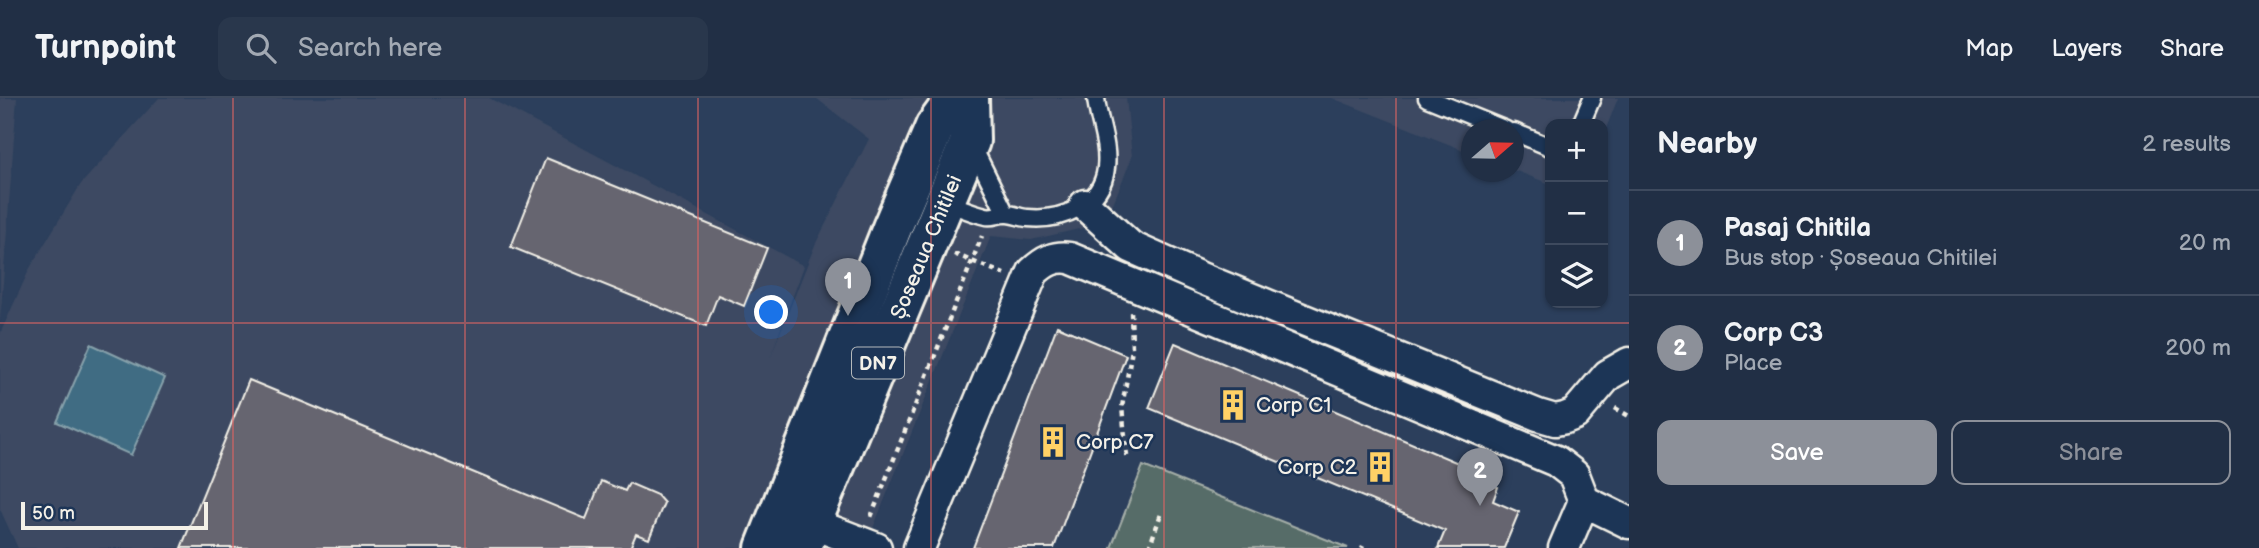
<!DOCTYPE html>
<meta charset="utf-8">
<style>
body{margin:0;font-family:"Balsamiq Sans",sans-serif;background:#29374c;color:#f1f3f6}
.controls{position:absolute;right:21px;top:21px;display:grid;overflow:hidden;border-radius:14px;box-shadow:0 2px 5px #0004}
.controls button{width:63px;height:63px;display:grid;place-items:center;padding:0;border:0;border-bottom:2px solid #3e4a5e;background:#212f45;color:#f1f3f6;font:35px sans-serif}
.compass{position:absolute;left:1461px;top:21px;width:63px;height:63px;border-radius:50%;background:#212f45;box-shadow:0 2px 5px #0004;rotate:70deg}
.scale{position:absolute;left:21px;bottom:18px;width:187px;box-sizing:border-box;padding-left:7px;border:4px solid #f4f1e8;border-top:0;font-size:19px;line-height:24px;white-space:nowrap;color:#f4f1e8;-webkit-text-stroke:5px #1d3557;paint-order:stroke}
.you{position:absolute;left:772px;top:215px;width:24px;height:24px;margin:-18px;border:5px solid #fff;border-radius:50%;background:#1a73e8;box-shadow:0 0 0 10px #1a73e833}
.badge{display:grid;place-items:center;width:46px;height:46px;border-radius:50%;background:#8c9099;color:#fff;font-size:23px;font-weight:700}
.pin{position:absolute;translate:-50% -58px;filter:drop-shadow(0 2px 4px #0008)}
.pin::after{content:'';position:absolute;top:37px;width:24px;height:21px;background:inherit;clip-path:polygon(0 0,100% 0,50% 100%)}
.list{margin:0;padding:0;list-style:none}
h2{display:flex;justify-content:space-between;align-items:center;height:91px;margin:0;padding:0 28px;font-size:30px}
h2 small{font-size:23px;font-weight:400;color:#a2a9b3}
.list li{display:grid;grid-template-columns:46px 1fr auto;gap:21px;align-items:center;box-sizing:border-box;height:105px;padding:0 28px;border-top:2px solid #3e4a5e}
.list b{display:block;font-size:26px;white-space:nowrap}
.list p{margin:0;font-size:23px;white-space:nowrap;color:#a2a9b3}
.list em{font-size:23px;font-style:normal;color:#a2a9b3}
.actions{display:flex;gap:14px;padding:21px 28px}
.actions a{flex:1;padding:16px 0;border:2px solid #8c9099;border-radius:14px;text-align:center;font-size:24px;color:#8c9099}
.actions .main{background:#8c9099;color:#fff}
.icon{flex:none;width:38px;height:38px;fill:none;stroke:currentColor;stroke-width:2;stroke-linecap:round;stroke-linejoin:round}
.map{position:relative;flex:none;width:1629px;height:450px;overflow:hidden}
header{display:flex;align-items:center;gap:42px;box-sizing:border-box;height:98px;padding:0 35px;background:#212f45;border-bottom:2px solid #3e4a5e}
header strong{font-size:33px}
nav{display:flex;gap:38px;margin-inline-start:auto;font-size:24px}
.search{width:490px;height:63px;background:#29374c;display:flex;align-items:center;gap:18px;box-sizing:border-box;padding:0 24px;border-radius:14px;color:#a2a9b3;font-size:26px}
main{display:flex}
aside{flex:1;background:#212f45}
.map>svg:first-child{display:block}
.built{fill:#3d4a62}
.green{fill:#566c68;stroke:#a5aea8;stroke-width:2}
.water{fill:#3f6c83;stroke:#87a1ab;stroke-width:2}
.building{fill:#666570;stroke:#f4f1e8;stroke-width:2}
.lines{fill:none;stroke-linecap:round;stroke-linejoin:round}
.lane-casing{stroke:#f4f1e8;stroke-width:21}
.street-casing{stroke:#f4f1e8;stroke-width:35}
.primary-casing{stroke:#f4f1e8;stroke-width:44}
.path{stroke:#f4f1e8;stroke-width:4.5;stroke-dasharray:5 5;stroke-linecap:butt}
.lane{stroke:#1d3557;stroke-width:16}
.street{stroke:#1d3557;stroke-width:30}
.primary{stroke:#1d3557;stroke-width:38}
.grid{fill:none;stroke:#df6462;stroke-width:2;stroke-opacity:0.55}
.labels{text-anchor:middle;stroke-width:5;stroke-linejoin:round;paint-order:stroke}
.shield{fill:#1d3557;stroke:#b4b9bc;stroke-width:2}
.shield-label{font-size:19px;font-weight:bold;fill:#f4f1e8}
.street-label{font-size:21px;fill:#f4f1e8;stroke:#1d3557}
.poi-label{font-size:21px;fill:#f4f1e8;stroke:#1d3557;text-anchor:start}
</style>
<header>
<strong>Turnpoint</strong>
<div class="search"><svg class="icon" aria-label="search" viewBox="0 0 24 24"><circle cx="10" cy="10" r="6"/><path d="M15 15l6 6"/></svg>Search here</div>
<nav><a>Map</a><a>Layers</a><a>Share</a></nav>
</header>
<main>
<div class="map">
<svg width="1629" height="450" viewBox="0 0 1629 450">
<rect width="100%" height="100%" fill="#2c3f5c"/>
<filter id="ink" filterUnits="userSpaceOnUse"><feTurbulence type="fractalNoise" baseFrequency=".0143" numOctaves="2"/><feDisplacementMap in="SourceGraphic" scale="14" xChannelSelector="R" yChannelSelector="G"/><feConvolveMatrix kernelMatrix="1 2 1 2 8 2 1 2 1" color-interpolation-filters="sRGB"/></filter>
<g filter="url(#ink)">
<path class="built" d="M0,0H17L0,224Z
M159,0H489L804,168L770,260L815,147L869,41L816,0H1126L1132,59L1105,125L1031,142L991,138L865,450H18L0,411V236L30,170L81,86Z
M1332,0H1618L1603,38V26H1550V86L1514,72V32H1472L1471,55Z"/>
<path class="green" d="M1143,368L1348,450H1111Z"/>
<path class="water" d="M91,246L165,280L131,357L57,324Z"/>
<path class="building" d="M546,60L767,150L744,208L718,197L706,228L511,149Z
M1057,228L1126,257L1054,450H973Z
M1175,245L1470,370L1467,377L1498,389L1493,403L1519,414L1504,450H1438L1445,433L1149,310Z
M249,282L586,421L601,383L625,393L629,385L657,397L664,405L649,441L636,436L630,450H181Z"/>
<g class="lines">
<defs>
<path id="lane" d="M1427,0L1506,32
M1581,26L1592,0
M1514,34L1550,49
M973,49L1006,116
M945,104C959,109 972,115 986,118C993,120 1000,115 1007,116C1014,116 1021,120 1028,120C1062,123 1102,107 1106,70C1109,46 1098,23 1096,0"/>
<path id="street" d="M1085,107L1131,149L1203,181L1538,317L1555,322L1565,320L1575,316L1608,277L1629,265
M1584,403L1629,425
M811,425L876,450
M919,450L1033,174C1045,163 1054,158 1070,160L1556,363L1574,377L1584,403L1564,450"/>
<g id="primary">
<path d="M765,450L892,130L935,29L956,0"/>
<path id="s1" d="M801,450L970,43L969,0"/>
</g>
</defs>
<use href="#lane" class="lane-casing"/>
<use href="#street" class="street-casing"/>
<use href="#primary" class="primary-casing"/>
<path class="path" d="M954,156L1004,176
M1615,310L1629,318
M1127,358L1122,309L1132,251L1131,212
M871,419L982,138
M1149,450L1162,413
M1362,450L1363,448"/>
<use href="#lane" class="lane"/>
<use href="#street" class="street"/>
<use href="#primary" class="primary"/>
</g>
</g>
<path class="grid" d="M233,0V450M465,0V450M698,0V450M931,0V450M1164,0V450M1396,0V450M0,225H1629"/>
<defs>
<symbol id="building-bare" viewBox="-9 -9 18 18"><path d="M-4-6H4V6H1V3H-1V6H-4ZM-2.5-4.3h1.7v1.8h-1.7ZM.8-4.3h1.7v1.8H.8ZM-2.5-1h1.7V.8h-1.7ZM.8-1h1.7V.8H.8Z" fill="#ffd166" stroke="#1d3557" stroke-width="2.5" paint-order="stroke"/></symbol>
</defs>
<g fill-rule="evenodd">
<use href="#building-bare" x="1211" y="285" width="44" height="44"/>
<use href="#building-bare" x="1031" y="322" width="44" height="44"/>
<use href="#building-bare" x="1358" y="347" width="44" height="44"/>
</g>
<g class="labels">
<rect class="shield" x="852" y="249.5" width="52" height="31" rx="5"/>
<g class="shield-label">
<text x="878" y="272">DN7</text>
</g>
<g class="street-label">
<text dy="7" stroke="none"><textPath href="#s1" startOffset="326">Șoseaua Chitilei</textPath></text>
</g>
<g class="poi-label">
<text x="1256" y="314">Corp C1</text>
<text x="1076" y="351">Corp C7</text>
<text x="1357" y="376" text-anchor="end">Corp C2</text>
</g>
</g>
</svg>
<div class="controls">
<button>+</button>
<button>−</button>
<button><svg class="icon" aria-label="layers" viewBox="0 0 24 24"><path d="M12 4l9 5-9 5-9-5zM3 14l9 5 9-5"/></svg></button>
</div>
<svg class="compass" viewBox="-18 -18 36 36"><path d="M0-13l5 13h-10z" fill="#e53935"/><path d="M0 13l5-13h-10z" fill="#a2a9b3"/></svg>
<div class="scale">50 m</div>
<div class="you"></div>
<div class="pin badge" style="left:848px;top:218px">1</div>
<div class="pin badge" style="left:1480px;top:408px">2</div>
</div>
<aside>
<h2>Nearby<small>2 results</small></h2>
<ul class="list">
<li><span class="badge">1</span><div><b>Pasaj Chitila</b><p>Bus stop · Șoseaua Chitilei</p></div><em>20 m</em></li>
<li><span class="badge">2</span><div><b>Corp C3</b><p>Place</p></div><em>200 m</em></li>
</ul>
<div class="actions"><a class="main">Save</a><a>Share</a></div>
</aside>
</main>
